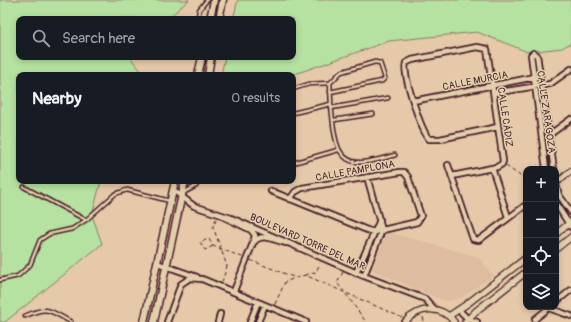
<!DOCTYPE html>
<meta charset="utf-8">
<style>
body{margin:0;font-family:Pangolin,sans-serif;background:#20242c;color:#f1f3f6}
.controls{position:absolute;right:12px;bottom:12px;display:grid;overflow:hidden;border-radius:8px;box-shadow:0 2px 6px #0003}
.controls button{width:36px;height:36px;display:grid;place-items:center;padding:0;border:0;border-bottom:1px solid #363941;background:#171b24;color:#f1f3f6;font:20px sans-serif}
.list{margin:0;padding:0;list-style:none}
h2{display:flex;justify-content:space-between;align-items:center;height:52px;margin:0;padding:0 16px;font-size:17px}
h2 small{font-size:13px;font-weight:400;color:#9ea1a6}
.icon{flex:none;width:22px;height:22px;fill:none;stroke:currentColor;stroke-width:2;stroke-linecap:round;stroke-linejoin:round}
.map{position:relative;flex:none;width:571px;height:322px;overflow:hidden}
.search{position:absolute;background:#171b24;box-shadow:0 2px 6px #0003;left:16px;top:16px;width:280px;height:44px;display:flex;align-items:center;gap:10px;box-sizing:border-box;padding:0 14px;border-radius:8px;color:#9ea1a6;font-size:15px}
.panel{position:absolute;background:#171b24;box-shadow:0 2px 6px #0003;left:16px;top:72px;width:280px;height:112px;border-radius:8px}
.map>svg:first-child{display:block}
.built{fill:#debca0}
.green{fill:#b5e2a0;stroke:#808066}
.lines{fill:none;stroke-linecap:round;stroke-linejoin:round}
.service-casing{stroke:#4a1f2b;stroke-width:5.5}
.minor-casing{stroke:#4a1f2b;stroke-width:8}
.tertiary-casing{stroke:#4a1f2b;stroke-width:8}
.secondary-casing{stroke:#4a1f2b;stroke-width:9}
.path{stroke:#4a1f2b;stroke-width:1;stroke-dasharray:4 3;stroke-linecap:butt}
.service{stroke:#e2d0ad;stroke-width:2.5}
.minor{stroke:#e2d0ad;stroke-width:4.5}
.tertiary{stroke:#e2d0ad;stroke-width:5.5}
.secondary{stroke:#e2d0ad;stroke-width:6}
.labels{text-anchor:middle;stroke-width:3;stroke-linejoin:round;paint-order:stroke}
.street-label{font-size:10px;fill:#4a1f2b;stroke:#e2d0ad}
</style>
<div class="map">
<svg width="571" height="322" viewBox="0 0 571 322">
<rect width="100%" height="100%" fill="#e5c9a9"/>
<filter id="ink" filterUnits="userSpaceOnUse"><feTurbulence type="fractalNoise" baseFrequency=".025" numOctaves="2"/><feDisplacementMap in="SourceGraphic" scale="8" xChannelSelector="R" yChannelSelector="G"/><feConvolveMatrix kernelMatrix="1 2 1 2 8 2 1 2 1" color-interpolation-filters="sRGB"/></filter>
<g filter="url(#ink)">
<path class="built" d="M387,232L478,257L493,276L463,297L449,301L442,300L372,270Z"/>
<path class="green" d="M0,0H189L167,19H19V57H130L144,75H19V181H101L92,215L102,244L5,322H0Z
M238,0H571V43L562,48L528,52L477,32L389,41L292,75H221L225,57H293V19H233Z"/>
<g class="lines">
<defs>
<path id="service" d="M198,19L199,10L207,0
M330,83L341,72L375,62L380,63L385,78L382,81L330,92
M293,89L309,84L330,83L331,104
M331,108L388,98
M293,113L331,104C334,127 332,166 364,162C374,161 385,158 395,155
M334,120L373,114
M293,163L338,150
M24,187L86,220L115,194L127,190L170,201
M183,193L196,186L199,181
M0,280L18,276L30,265L40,240L49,234L72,229L86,220
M25,316C49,305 50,311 71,322"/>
<path id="minor" d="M494,93L550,84L571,69
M413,101L535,77
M549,135L571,119
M448,165L473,239L479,240L526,205
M492,168L508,217
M546,169L531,55L533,53L537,55L554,169
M452,176L497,167L502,164L503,161L487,49L477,47L412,60L406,63C402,73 421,130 429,139H440L498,127
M556,183L571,171
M556,185L559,195L571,212
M173,190L194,206L231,218L364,276L425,299L435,310
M271,191L367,230L374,232L417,222L421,216L408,177L404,172H400L302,188L295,192L290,199
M556,204L571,227
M224,217L251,230L255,235L253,243L234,291
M254,242C263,232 276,241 286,243
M157,263L197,277
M356,273L380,220
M364,276L382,230L367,177
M556,302L571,290
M549,308L571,316
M459,310L468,319L477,322
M535,319L550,307
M167,322L181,284L190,278L202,279L306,322
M218,322L220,314
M250,322L258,302
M258,322L265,305"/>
<path id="tertiary" d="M556,234L571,222
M556,249L571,237
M449,316L467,304L526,258
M405,322C419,306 441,305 454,322
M465,322L476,311L526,272"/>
<path id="secondary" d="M210,19L214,0
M219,19L223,0
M198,75L202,57
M208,75L211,57
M144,322L175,181
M154,322L185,181"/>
</defs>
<use href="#service" class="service-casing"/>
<use href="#minor" class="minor-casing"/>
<use href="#tertiary" class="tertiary-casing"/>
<use href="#secondary" class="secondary-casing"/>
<path class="path" d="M506,166L526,180
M216,219L213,227L227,266L222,282
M213,246L205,250L200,242L209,239L213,246L242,257
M250,260L296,278L305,275L403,318
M343,272L337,283L344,291
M305,275L316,272L320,263
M346,294L366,322
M275,304L285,282L295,278
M423,317L424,322"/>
<use href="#service" class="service"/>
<use href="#minor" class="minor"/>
<use href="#tertiary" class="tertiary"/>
<use href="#secondary" class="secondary"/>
</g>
</g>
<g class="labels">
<g class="street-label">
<text transform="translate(475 80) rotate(-11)" y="4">CALLE MURCIA</text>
<text transform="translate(547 112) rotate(82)" y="4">CALLE ZARAGOZA</text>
<text transform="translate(506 117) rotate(82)" y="4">CALLE CÁDIZ</text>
<text transform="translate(355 170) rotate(-10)" y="4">CALLE PAMPLONA</text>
<text transform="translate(308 241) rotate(24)" y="4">BOULEVARD TORRE DEL MAR</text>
</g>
</g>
</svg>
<div class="controls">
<button>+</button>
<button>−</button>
<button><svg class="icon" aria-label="locate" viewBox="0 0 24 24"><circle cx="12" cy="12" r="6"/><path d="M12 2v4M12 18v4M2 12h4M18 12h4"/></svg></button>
<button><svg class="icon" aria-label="layers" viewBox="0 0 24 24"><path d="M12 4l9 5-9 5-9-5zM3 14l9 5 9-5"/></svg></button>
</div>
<div class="search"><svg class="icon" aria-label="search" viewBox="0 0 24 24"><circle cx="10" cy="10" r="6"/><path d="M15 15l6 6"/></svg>Search here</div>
<section class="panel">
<h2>Nearby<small>0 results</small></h2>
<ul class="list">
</ul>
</section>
</div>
